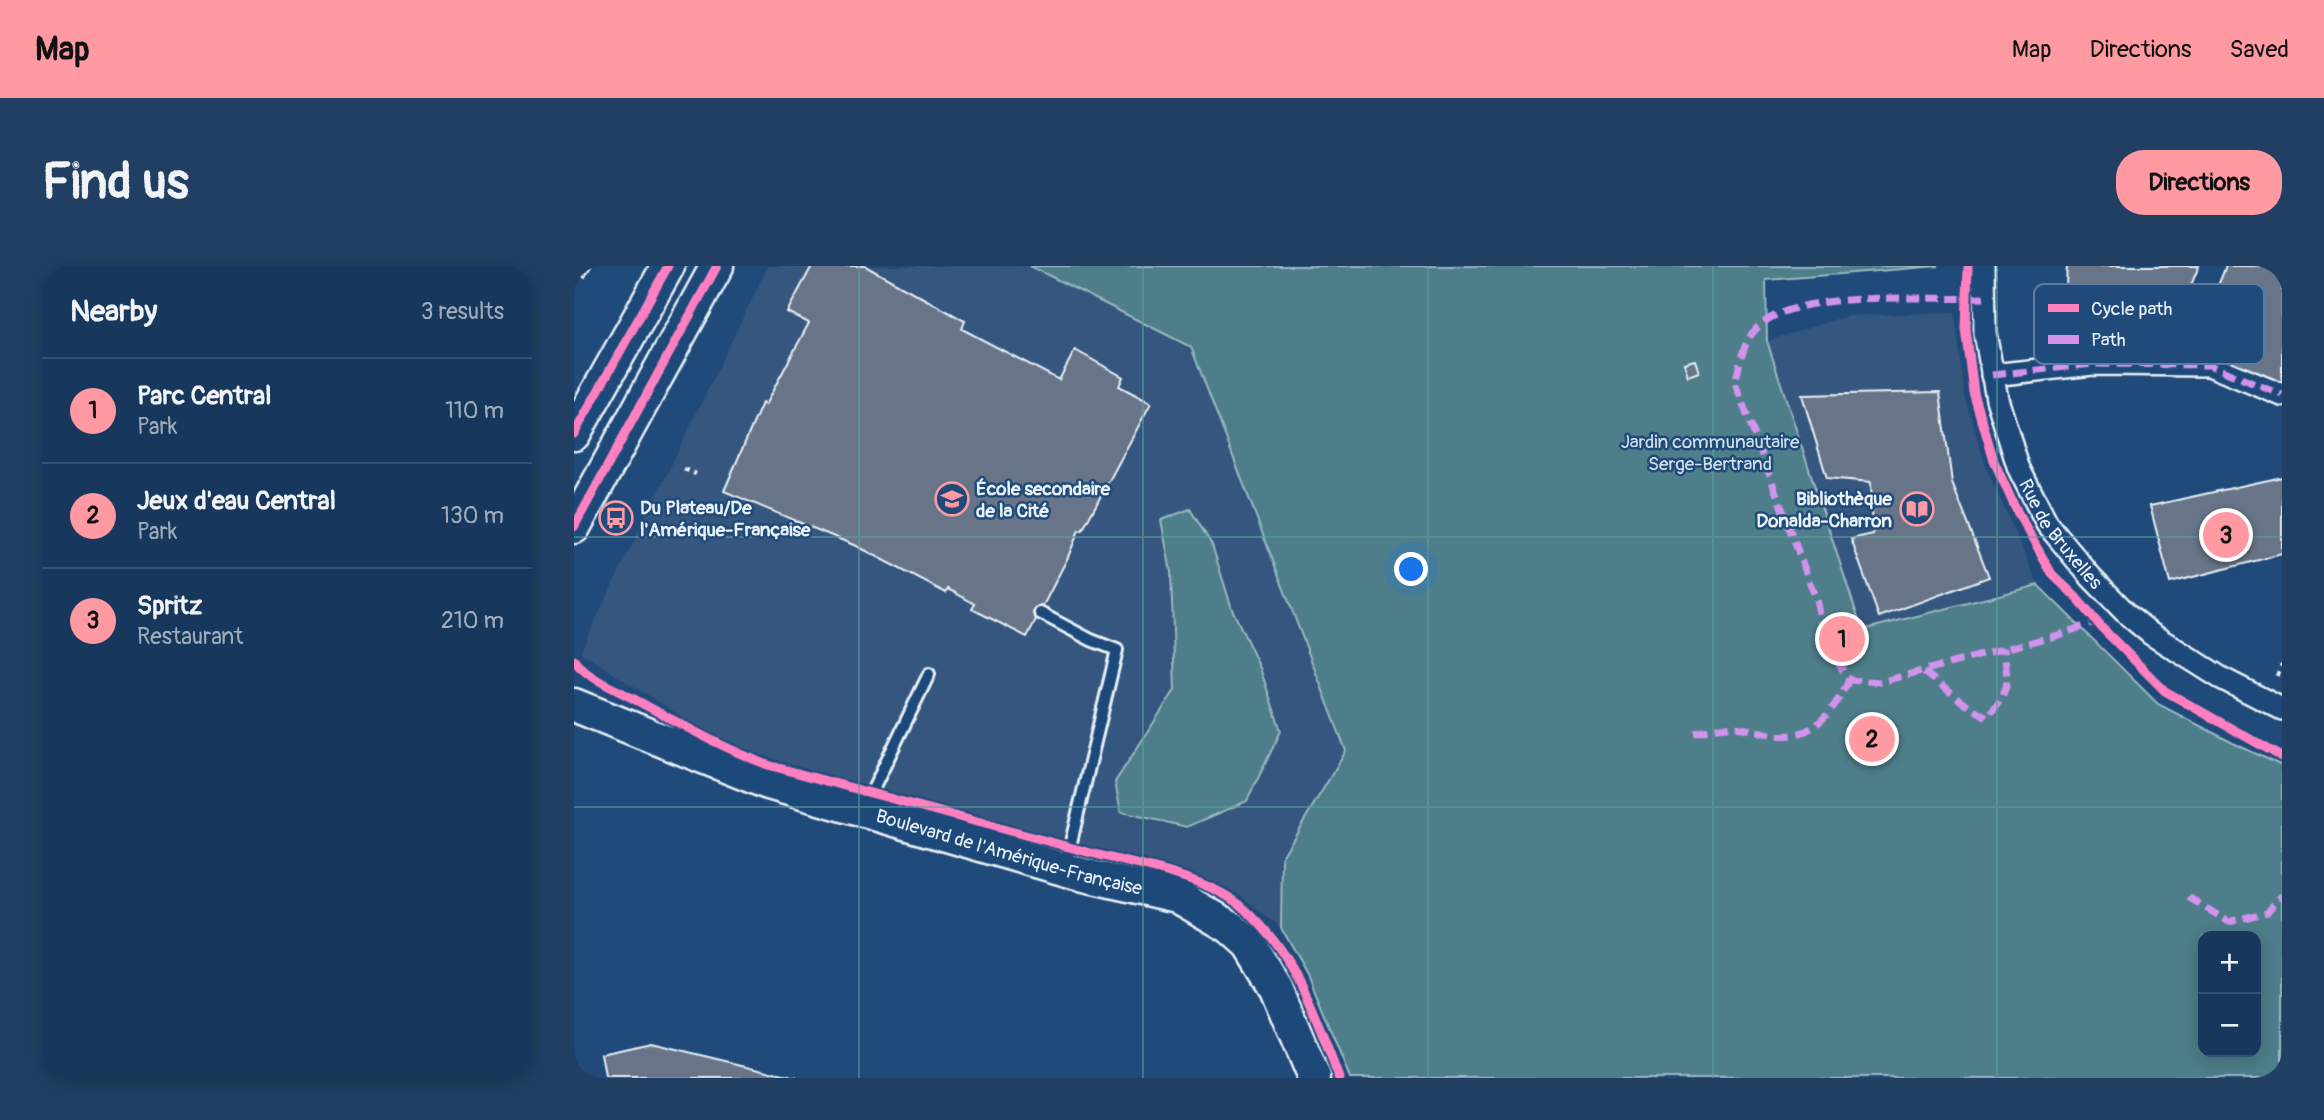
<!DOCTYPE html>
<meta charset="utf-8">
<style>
body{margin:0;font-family:Pangolin,sans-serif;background:#203f62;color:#f1f3f6}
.controls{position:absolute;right:21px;bottom:21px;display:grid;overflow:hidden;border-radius:14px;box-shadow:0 4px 18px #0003}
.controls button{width:63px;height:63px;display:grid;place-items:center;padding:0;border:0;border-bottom:2px solid #365272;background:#17385c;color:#f1f3f6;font:35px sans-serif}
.you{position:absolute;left:838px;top:304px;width:24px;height:24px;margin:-18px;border:5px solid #fff;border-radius:50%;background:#1a73e8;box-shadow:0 0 0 10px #1a73e833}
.badge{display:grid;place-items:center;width:46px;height:46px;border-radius:50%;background:#ff9aa2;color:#111;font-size:23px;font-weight:700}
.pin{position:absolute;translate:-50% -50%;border:4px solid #fff;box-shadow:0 2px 7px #0006}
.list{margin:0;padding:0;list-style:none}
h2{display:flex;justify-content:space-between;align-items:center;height:91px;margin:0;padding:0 28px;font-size:30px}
h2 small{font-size:23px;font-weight:400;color:#9eacbb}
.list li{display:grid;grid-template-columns:46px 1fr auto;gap:21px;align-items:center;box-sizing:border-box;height:105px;padding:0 28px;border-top:2px solid #365272}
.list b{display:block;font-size:26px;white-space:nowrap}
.list p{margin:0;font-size:23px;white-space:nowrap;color:#9eacbb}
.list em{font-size:23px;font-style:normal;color:#9eacbb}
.map{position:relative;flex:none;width:1708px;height:812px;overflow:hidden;border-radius:28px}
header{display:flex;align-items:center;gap:42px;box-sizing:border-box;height:98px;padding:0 35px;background:#ff9aa2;color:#111}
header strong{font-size:33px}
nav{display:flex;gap:38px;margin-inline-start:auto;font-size:24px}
.intro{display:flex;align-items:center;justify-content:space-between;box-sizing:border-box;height:168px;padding:0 42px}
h1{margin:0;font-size:49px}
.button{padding:18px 32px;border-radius:28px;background:#ff9aa2;color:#111;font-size:24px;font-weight:700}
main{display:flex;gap:42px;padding:0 42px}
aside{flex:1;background:#17385c;border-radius:28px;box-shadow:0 4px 18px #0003}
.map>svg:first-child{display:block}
.built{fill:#35577e}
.green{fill:#4d7e8a;stroke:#9ab8c1;stroke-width:2;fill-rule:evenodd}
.building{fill:#687588;stroke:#e8f1f8;stroke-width:2}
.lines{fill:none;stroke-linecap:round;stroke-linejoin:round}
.lane-casing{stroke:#e8f1f8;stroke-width:16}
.street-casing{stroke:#e8f1f8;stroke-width:26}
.secondary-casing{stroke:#e8f1f8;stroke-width:37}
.path{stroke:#e8f1f8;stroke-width:4.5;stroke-dasharray:5 5;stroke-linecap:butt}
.lane{stroke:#1f4a7a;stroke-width:10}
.street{stroke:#1f4a7a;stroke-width:21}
.secondary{stroke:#1f4a7a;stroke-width:32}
.quiet{stroke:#d193ec;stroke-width:7;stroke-dasharray:14 7;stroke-linecap:butt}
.cycleway-casing{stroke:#1f4a7a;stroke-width:13}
.cycleway{stroke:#ff80c0;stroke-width:9}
.grid{fill:none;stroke:#5ba19e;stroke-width:2;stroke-opacity:0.55}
.labels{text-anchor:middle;stroke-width:5;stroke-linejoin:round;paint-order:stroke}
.park-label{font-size:19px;fill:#d1e0e8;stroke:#1f4a7a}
.poi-label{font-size:19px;font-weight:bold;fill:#e8f1f8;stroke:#1f4a7a;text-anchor:start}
.street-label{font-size:19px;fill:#e8f1f8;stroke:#1f4a7a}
.key{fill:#1f4a7a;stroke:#5b7ca0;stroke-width:2}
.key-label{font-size:19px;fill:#e8f1f8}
</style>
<header>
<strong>Map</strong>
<nav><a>Map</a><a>Directions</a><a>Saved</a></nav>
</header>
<div class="intro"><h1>Find us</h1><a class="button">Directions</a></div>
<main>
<aside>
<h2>Nearby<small>3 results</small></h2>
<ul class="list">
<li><span class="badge">1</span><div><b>Parc Central</b><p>Park</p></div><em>110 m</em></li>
<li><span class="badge">2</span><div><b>Jeux d'eau Central</b><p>Park</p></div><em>130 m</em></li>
<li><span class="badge">3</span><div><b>Spritz</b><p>Restaurant</p></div><em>210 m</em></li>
</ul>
</aside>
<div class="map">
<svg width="1708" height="812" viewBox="0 0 1708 812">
<rect width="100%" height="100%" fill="#1f4a7a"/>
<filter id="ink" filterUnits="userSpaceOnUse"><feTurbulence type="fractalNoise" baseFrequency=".0143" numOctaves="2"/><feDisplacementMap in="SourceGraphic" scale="14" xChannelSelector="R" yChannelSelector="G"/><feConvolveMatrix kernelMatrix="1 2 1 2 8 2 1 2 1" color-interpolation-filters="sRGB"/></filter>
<g filter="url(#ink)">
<path class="built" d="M194,0H456L617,81L772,485L708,591L707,662L666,629L622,610L311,528L149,477L6,386Z
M1381,46L1390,127L1412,201L1464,319L1288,364L1193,75L1272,50Z"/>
<path class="green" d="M456,0H1365L1192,14L1193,75L1288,364L1464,319L1584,438L1659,477L1708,500V812H776L733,708L707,662L708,591L772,485L617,81ZM1629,670H1682V786H1629Z
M616,243L638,279L658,343L686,402L707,465L673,535L613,561L547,546L541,516L601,424L597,306L587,254Z"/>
<path class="building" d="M0,0H17L11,11L0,5Z
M238,0H291L391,55L388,63L485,114L501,84L549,111L545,120L577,137L508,265L505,264L494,291L453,371L398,343L401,338L374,323L372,327L282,280L150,225L188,137L191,139L235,57L213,46Z
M1493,0H1625L1601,58L1490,59Z
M1652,0H1708V116L1618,83Z
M1121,94L1125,106L1114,110L1110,97Z
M1366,126L1378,217L1415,311L1305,351L1277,273L1299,268L1297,216L1253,212L1228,129Z
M1708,211V288L1596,317L1576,240Z
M77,777L223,812H31L27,788Z"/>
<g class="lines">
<defs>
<path id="lane" d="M466,347L517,374L543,384L491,601
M291,540L355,408"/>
<g id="street">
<path id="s1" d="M1410,0L1411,67L1423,133L1445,203L1473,258L1517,311L1553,348L1577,368L1647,412L1708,443"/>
<path d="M1418,109L1519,98L1635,99L1708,129"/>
</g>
<g id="secondary">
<path d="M0,168L94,0"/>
<path d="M0,261L143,0"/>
<path id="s2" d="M0,439L194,517L510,609L603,630L656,661L675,678L702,722L740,812"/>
</g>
</defs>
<use href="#lane" class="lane-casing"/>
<use href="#street" class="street-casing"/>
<use href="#secondary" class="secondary-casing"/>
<path class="path" d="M110,203L122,208
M1703,410L1708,398"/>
<use href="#lane" class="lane"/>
<use href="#street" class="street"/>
<use href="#secondary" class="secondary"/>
<path class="quiet" d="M1410,32C1354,35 1221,21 1182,63C1168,77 1166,99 1161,117L1242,333L1251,376L1275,414L1306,416L1484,369L1522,356
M1418,109L1519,98L1635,99L1708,129
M1350,406L1391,438L1413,451C1439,418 1433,422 1430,382
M1121,467C1133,465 1147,460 1159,461C1174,462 1188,467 1202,469C1240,474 1260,444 1275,414
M1614,631L1655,656L1693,646L1708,629"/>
<defs>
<path id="cycleway" d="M1394,0L1392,63L1400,127L1420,195L1444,248L1478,308L1501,330L1528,362L1591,425L1708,491
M0,168L94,0
M0,261L143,0
M0,394C11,411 40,422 58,432C103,456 146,481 194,499C301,528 409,557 517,587C562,599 630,610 666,639C720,684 741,749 765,812"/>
</defs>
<use href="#cycleway" class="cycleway-casing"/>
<use href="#cycleway" class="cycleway"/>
</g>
</g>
<path class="grid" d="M285,0V812M569,0V812M854,0V812M1139,0V812M1423,0V812M0,271H1708M0,541H1708"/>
<defs>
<symbol id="school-ring" viewBox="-11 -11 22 22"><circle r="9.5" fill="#1f4a7a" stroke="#ff9aa2" stroke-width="1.5"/><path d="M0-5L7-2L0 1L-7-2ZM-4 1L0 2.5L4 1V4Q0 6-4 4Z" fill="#ff9aa2"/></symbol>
<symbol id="library-ring" viewBox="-11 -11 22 22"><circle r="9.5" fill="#1f4a7a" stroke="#ff9aa2" stroke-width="1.5"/><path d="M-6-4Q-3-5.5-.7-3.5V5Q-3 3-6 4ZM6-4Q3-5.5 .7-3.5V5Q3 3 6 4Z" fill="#ff9aa2"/></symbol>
<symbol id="bus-ring" viewBox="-11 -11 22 22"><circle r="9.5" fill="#1f4a7a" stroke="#ff9aa2" stroke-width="1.5"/><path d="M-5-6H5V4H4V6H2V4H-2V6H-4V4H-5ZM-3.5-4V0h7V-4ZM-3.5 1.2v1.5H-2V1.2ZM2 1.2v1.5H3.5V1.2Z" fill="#ff9aa2"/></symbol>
</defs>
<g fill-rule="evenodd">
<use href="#school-ring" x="359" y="214" width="38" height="38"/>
<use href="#library-ring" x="1324" y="224" width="38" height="38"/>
<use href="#bus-ring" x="23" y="233" width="38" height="38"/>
</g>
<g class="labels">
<g class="park-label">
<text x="1136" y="182">Jardin communautaire<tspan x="1136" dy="22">Serge-Bertrand</tspan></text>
</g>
<g class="poi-label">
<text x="402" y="229">École secondaire<tspan x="402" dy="22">de la Cité</tspan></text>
<text x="1318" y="239" text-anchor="end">Bibliothèque<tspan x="1318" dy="22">Donalda-Charron</tspan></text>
<text x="66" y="248">Du Plateau/De<tspan x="66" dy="22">l'Amérique-Française</tspan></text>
</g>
<g class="street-label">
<text dy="7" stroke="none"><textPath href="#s1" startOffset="285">Rue de Bruxelles</textPath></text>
<text dy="7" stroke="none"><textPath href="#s2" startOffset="460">Boulevard de l'Amérique-Française</textPath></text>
</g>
</g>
<rect x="1460" y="18" width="230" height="80" rx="10" class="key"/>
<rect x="1474" y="38" width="31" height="8" fill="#ff80c0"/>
<rect x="1474" y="69" width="31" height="9" fill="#d193ec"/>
<g class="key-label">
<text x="1517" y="49">Cycle path</text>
<text x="1517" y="80">Path</text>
</g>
</svg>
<div class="controls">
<button>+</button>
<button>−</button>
</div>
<div class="you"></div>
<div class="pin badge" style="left:1268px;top:373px">1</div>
<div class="pin badge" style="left:1298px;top:473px">2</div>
<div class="pin badge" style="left:1652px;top:269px">3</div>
</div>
</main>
